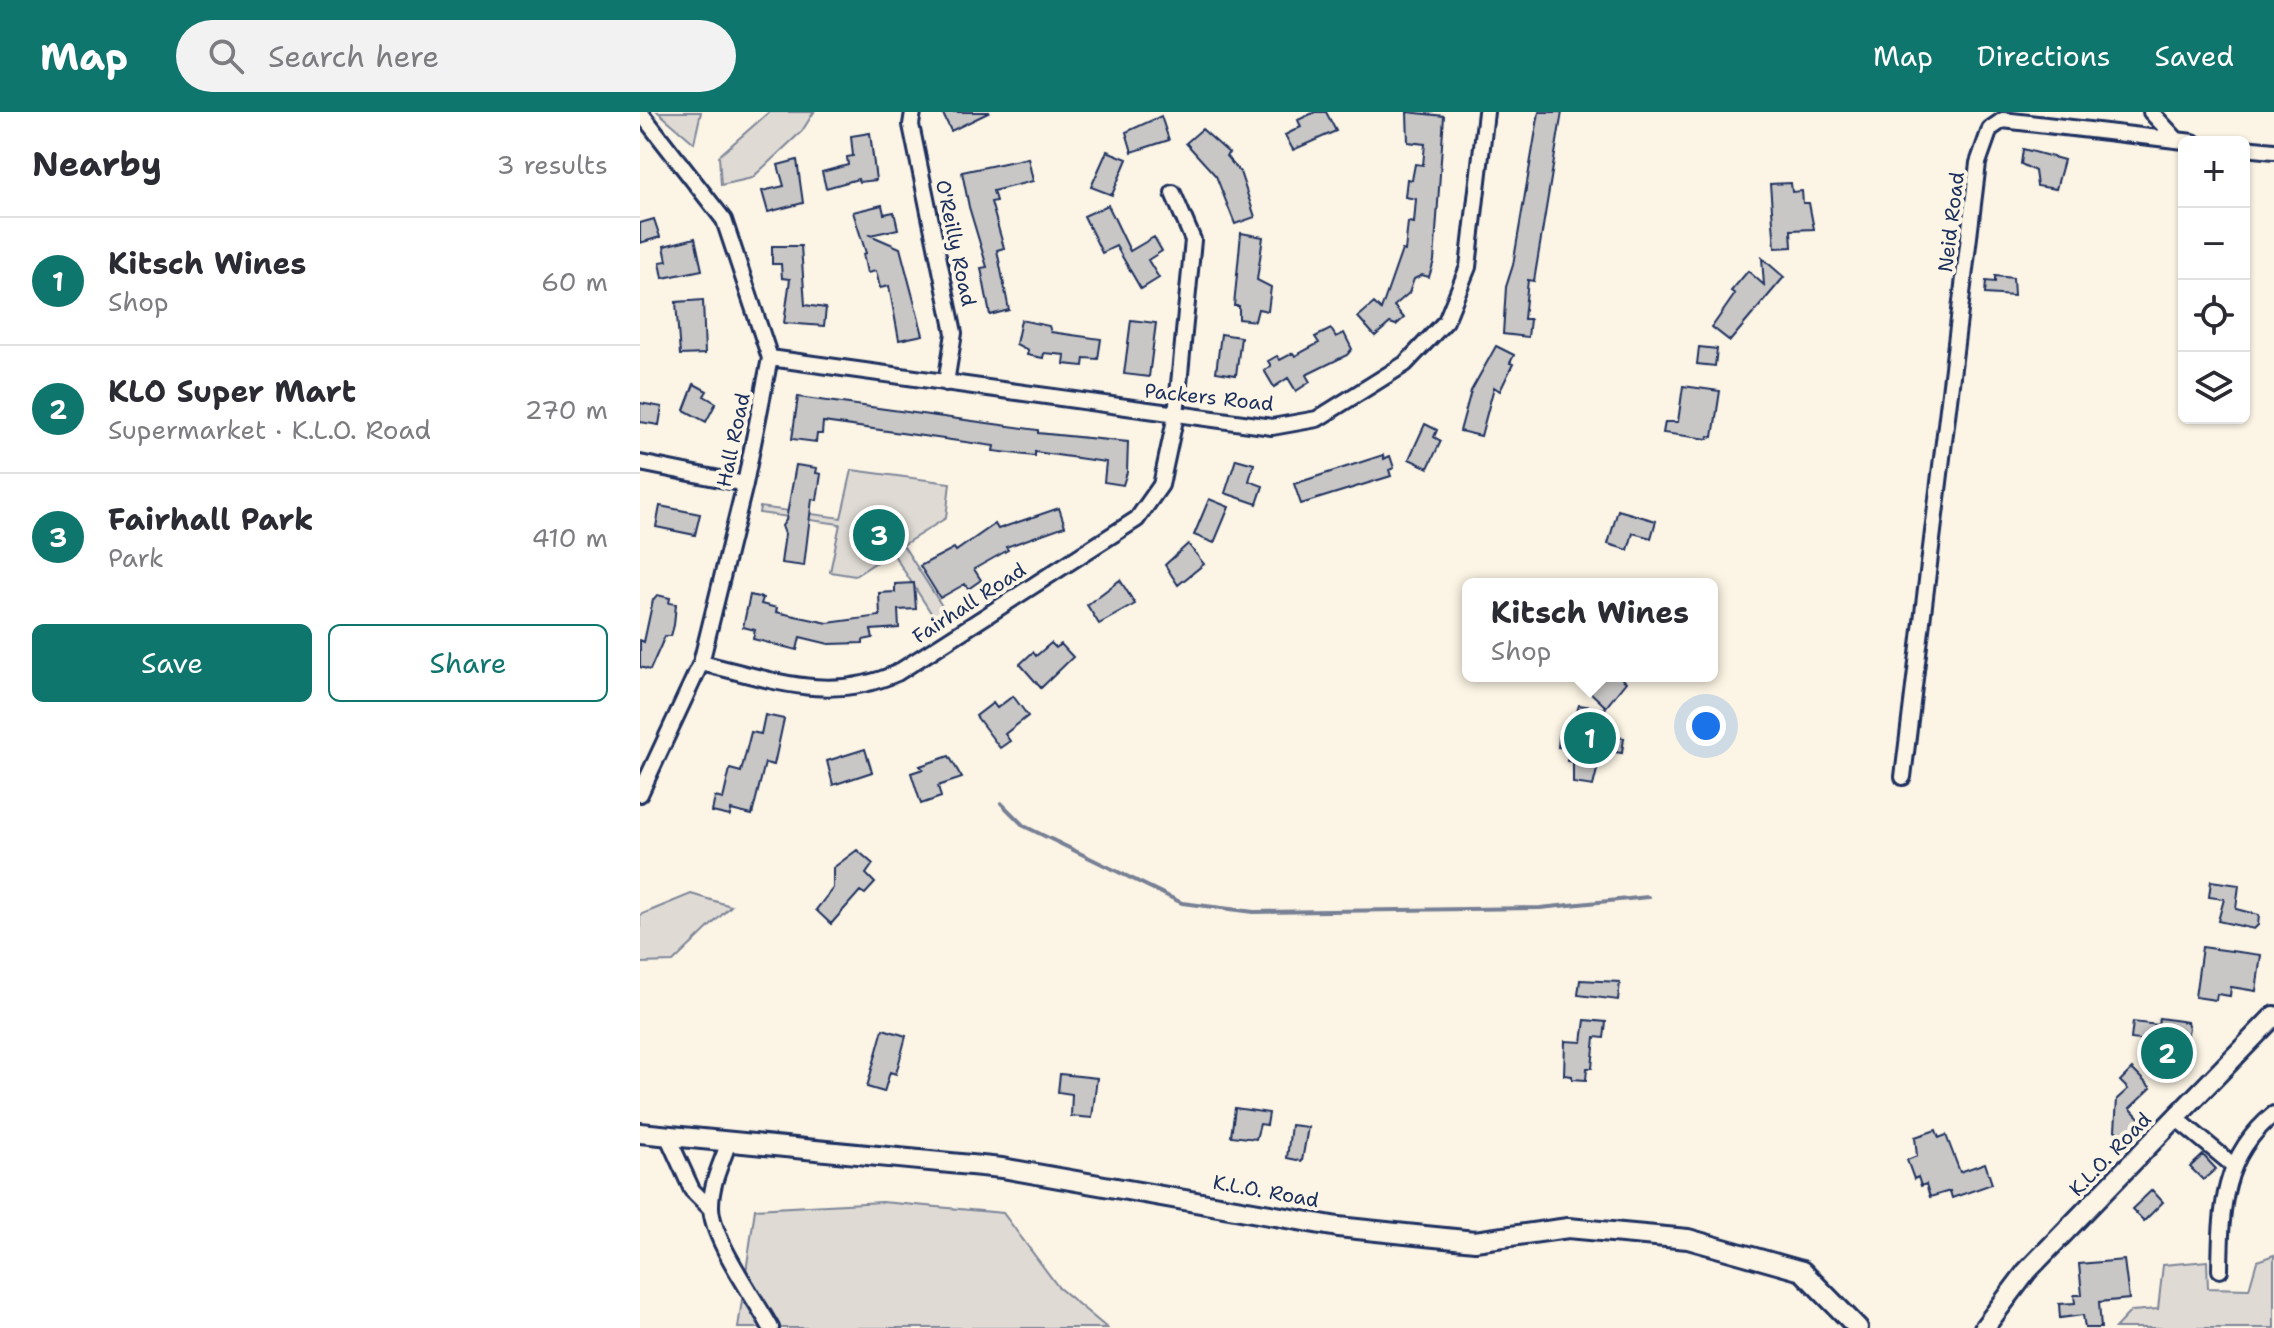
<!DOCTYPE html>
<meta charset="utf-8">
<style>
body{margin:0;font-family:"Shantell Sans",sans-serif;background:#f2f2f3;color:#2b2b33}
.controls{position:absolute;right:24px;top:24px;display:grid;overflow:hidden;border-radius:12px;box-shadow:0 2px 6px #0004}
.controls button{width:72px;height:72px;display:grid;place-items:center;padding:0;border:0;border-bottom:2px solid #e1e1e2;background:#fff;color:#2b2b33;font:40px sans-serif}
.you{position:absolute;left:1066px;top:614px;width:28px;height:28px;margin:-20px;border:6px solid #fff;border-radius:50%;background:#1a73e8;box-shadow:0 0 0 12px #1a73e833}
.badge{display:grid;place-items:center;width:52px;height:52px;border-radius:50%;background:#0f766e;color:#fff;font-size:26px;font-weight:700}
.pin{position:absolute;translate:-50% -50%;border:4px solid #fff;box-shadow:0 2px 8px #0006}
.popup{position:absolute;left:822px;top:466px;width:256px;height:104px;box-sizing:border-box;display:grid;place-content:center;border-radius:12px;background:#fff;filter:drop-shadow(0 2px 6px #0005);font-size:26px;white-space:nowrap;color:#7c7c81}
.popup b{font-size:30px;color:#2b2b33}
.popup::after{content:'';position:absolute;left:50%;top:100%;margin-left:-16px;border:16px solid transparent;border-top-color:#fff}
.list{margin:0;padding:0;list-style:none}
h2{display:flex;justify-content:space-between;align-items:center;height:104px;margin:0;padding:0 32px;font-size:34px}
h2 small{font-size:26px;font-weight:400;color:#7c7c81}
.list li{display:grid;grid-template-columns:52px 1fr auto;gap:24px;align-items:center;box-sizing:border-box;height:128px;padding:0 32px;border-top:2px solid #e1e1e2}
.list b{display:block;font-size:30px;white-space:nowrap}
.list p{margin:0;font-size:26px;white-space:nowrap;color:#7c7c81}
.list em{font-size:26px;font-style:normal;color:#7c7c81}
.actions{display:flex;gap:16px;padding:24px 32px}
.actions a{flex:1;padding:18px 0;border:2px solid #0f766e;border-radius:12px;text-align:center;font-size:28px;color:#0f766e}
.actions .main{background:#0f766e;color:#fff}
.icon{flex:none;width:44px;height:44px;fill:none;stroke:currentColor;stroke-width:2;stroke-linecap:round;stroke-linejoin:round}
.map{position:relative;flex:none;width:1634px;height:1216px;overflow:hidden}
header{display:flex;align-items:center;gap:48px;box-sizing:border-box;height:112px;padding:0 40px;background:#0f766e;color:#fff}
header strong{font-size:38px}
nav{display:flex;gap:44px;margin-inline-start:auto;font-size:28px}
.search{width:560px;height:72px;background:#f2f2f3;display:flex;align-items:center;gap:20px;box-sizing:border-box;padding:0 28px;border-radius:44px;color:#7c7c81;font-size:30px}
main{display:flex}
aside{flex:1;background:#fff}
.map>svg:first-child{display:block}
.green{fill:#dfdbd4;stroke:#7d8599;stroke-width:2}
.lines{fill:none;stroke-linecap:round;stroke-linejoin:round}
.stream{stroke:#767f94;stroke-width:4}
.building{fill:#c8c7c6;stroke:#1b2f5e;stroke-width:2}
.minor-casing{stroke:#1b2f5e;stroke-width:20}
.major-casing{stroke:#1b2f5e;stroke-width:24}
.minor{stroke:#fcf5e5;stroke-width:14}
.major{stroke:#fcf5e5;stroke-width:18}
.labels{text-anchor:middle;stroke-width:8;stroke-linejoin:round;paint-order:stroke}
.street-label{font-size:20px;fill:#1b2f5e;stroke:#fcf5e5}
</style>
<header>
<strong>Map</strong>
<div class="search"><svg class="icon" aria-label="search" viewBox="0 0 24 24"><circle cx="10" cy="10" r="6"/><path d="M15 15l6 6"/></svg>Search here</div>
<nav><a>Map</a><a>Directions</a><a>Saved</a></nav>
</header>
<main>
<aside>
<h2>Nearby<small>3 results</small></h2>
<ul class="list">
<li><span class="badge">1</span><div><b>Kitsch Wines</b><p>Shop</p></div><em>60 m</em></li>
<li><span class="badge">2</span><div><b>KLO Super Mart</b><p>Supermarket · K.L.O. Road</p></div><em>270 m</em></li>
<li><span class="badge">3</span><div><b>Fairhall Park</b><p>Park</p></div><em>410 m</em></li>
</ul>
<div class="actions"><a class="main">Save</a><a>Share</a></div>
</aside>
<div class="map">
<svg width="1634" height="1216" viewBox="0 0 1634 1216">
<rect width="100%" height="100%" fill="#fcf5e5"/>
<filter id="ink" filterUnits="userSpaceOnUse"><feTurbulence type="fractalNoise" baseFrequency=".0125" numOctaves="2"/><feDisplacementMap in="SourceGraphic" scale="16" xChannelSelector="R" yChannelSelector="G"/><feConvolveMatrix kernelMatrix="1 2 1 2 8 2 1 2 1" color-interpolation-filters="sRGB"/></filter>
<g filter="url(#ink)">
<path class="green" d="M18,0H61L54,31Z
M129,0H174L162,19L112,66L81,73L79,44Z
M212,358L310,371L306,406L263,433L309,505L295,507L252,440L215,464L190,460L200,412L119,401L120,395L201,406Z
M51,782L91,794L33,850L0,851V803Z
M242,1090L363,1101L419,1176L467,1216H98L115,1097Z
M1634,1143V1216H1475L1491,1199L1518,1197L1523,1153L1567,1149L1568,1176L1609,1177L1617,1149Z"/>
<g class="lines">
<path class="stream" d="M361,691L384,714L542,791L614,800L900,796L1008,785"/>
</g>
<path class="building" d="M302,0H350L311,19Z
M675,0H686L696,19L653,38L645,23L661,15L658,8Z
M767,0L804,4L794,149L789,165L782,163L774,167L769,181L754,194L764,206L756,213L750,211L735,224L718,205L734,191L741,198L762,138L765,139L768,110L774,111L776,87L765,85L767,67L772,68L775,52L783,53L785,32L768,30Z
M899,0H922L894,169L888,168L884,207H890L888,225L863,222L866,175L873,153Z
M521,4L529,28L492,40L486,20Z
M562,17L589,41L586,44L600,60L615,105L595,112L576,64L546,31Z
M230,21L236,68L219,70L218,67L186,76L182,60L208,53L207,45L213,44L211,24Z
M1383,37L1424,48L1416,77L1397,74L1395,59L1381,52Z
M467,39L487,47L472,83L451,75Z
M388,46L393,69L353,79L356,89L351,90L364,136L357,138L369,198L350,203L341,156L347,155L329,95L322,60Z
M157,48L163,91L128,100L122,79L144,74L138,53Z
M1151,71L1152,80L1162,79L1163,91H1169L1174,117L1151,118L1152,135L1135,136L1130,72Z
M242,93L244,102L254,100L258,117L230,123L260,136L283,223L259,228L249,174L240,176L236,159L227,161L223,142L226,141L213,100Z
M468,93L490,139L514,125L522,139L508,148L519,166L501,177L476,134L462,141L444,104Z
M14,107L20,125L0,131V111Z
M601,121L623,125L617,168L631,175L628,199L618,197L615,209L599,207V194H594Z
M55,126L62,158L23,166L20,150L27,149L24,134Z
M132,134H161L165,193L186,196L184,214L144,211L150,167L142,166L141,152H132Z
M1122,146L1144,165L1090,229L1072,215L1095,182L1091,179L1108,159L1124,173Z
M1355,164L1373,166L1374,184L1345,182L1346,169L1355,170Z
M63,188L65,242L40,243L36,190Z
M381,208L409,214L411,220L461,227L458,247L444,246L443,254L424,252L425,243L404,241L403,246L387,243L388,238L376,232Z
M491,208L516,211L509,265L484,262Z
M691,217L696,225L704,221L712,237L707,243L666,263L670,270L656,279L648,266L634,275L624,258L631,254L628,249L637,244L640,248L653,241L655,244L679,231L675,225Z
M581,222L601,225L596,263L576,260Z
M856,234L874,243L870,251L873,252L860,279L854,275L841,324L820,319L831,279Z
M1059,235L1077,237L1075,254L1057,252Z
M54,272L67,279L64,284L76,291L66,310L44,298Z
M1043,274L1080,279L1073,325L1069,324L1068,327L1023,321L1025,310H1038Z
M158,285L398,318V321L488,330L487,360L483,373L464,370L466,350L395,340V344L353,339L354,334L183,310L182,322H177L176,330L152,327Z
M0,291L22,295L19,313L0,310Z
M785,312L797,318L794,325L801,329L788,356L769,347Z
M743,343L744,347L750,344L754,356L749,358L751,364L661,392L654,372Z
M596,347L614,352L609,369L623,374L617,392L585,381Z
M156,353L177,356L176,361L181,362L177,388L172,387L164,454L141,451L145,422L142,414L146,408Z
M569,387L589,395L574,431L554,423Z
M20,394L60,402L55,423L16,415Z
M419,396L425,414L366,435L368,438L334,457L341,468L328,477L325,472L300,486L280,454L314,436L316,439L355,412L358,417Z
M978,398L1016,409L1011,426L993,421L988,438L968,432Z
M548,432L564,452L538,473L525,453Z
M480,468L495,492L459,512L447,493Z
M274,471L276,497L258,498L259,516L231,518L233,526L223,528V531L189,532L160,525L157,538L113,527L115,518L103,515L110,483L123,486L121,492L137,496L136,500L188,511L240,504L239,481L255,480V472Z
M17,483L30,486L29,491L36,492L34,513L31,524H25L10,558L0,555V528L4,530L13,488Z
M411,531L416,536L421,532L433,545L401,576L380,552L393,540L396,544Z
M962,564H979L986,570L966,595L950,580Z
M373,584L388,604L365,622L370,629L360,636L336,604L353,591L357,596Z
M939,593L965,597L955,610H966L965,624L984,626L982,641L962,638L953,674L933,671V650L927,649L929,636L918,635L920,617L931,618Z
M125,603L144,607L134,653L125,651L112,703L91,698L90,704L72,700L75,685L83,687L90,657L101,660L111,620L121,622Z
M225,637L232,660L193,673L187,649Z
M309,644L322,666L298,674L301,685L281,692L271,661L283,657L280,654Z
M217,738L233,752L226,762L235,771L225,782L220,779L191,812L176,798L193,776V756Z
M1571,769L1599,773L1596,797L1619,803L1618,813L1614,817L1578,809L1584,787L1569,785Z
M1562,835L1621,843L1616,879L1591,875L1590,884L1577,882L1576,888L1555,885Z
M940,868L980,870L978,888L938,883Z
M1519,906L1547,910L1549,916L1541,953H1536L1535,961L1523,959L1524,952L1512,951L1514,930L1491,927L1493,910L1518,913Z
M945,908L966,910L964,926L955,925L952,956H947L946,968L932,967V964L924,963L925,929L942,930Z
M243,917L266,924L256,962L250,960L244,980L227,975Z
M1492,957L1511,976L1490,996L1503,1010L1484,1027L1475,1018L1477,987L1488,977L1480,969Z
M420,962L457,966L452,1006L431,1004L432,982L418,980Z
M595,996L629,1001L627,1013L620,1012L616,1027L591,1024Z
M651,1013L668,1015L662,1049L647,1046Z
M1296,1018L1299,1026L1306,1023L1320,1060L1345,1051L1352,1072L1312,1086L1310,1079L1290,1085L1286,1072L1281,1074L1278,1065L1274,1067L1267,1048L1277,1044L1275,1025Z
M1563,1043L1576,1057L1563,1068L1550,1055Z
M1512,1078L1523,1090L1504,1109L1492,1097Z
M1484,1148L1489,1187L1459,1190L1461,1216H1445L1443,1203L1420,1206L1419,1192L1435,1191L1434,1183H1442L1439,1152Z"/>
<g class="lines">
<defs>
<path id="minor" d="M273,0L271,13L314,221L306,271
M1511,0L1537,28
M1604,36L1634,39
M130,246L632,315L677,307L765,252L806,209L828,155L846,0
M0,351L105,372
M61,551C131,567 188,592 257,561L497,407L521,373L536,303L553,128L533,81
M1263,665L1338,51L1350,17L1363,8L1553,30
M0,682L61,551L105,372L130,246L84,108L0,0
M1536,1006L1594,1054
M27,1023L52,1078L71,1097
M89,1029C82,1051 71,1070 71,1094C71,1127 115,1186 131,1216
M1580,1158C1581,1097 1582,1044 1634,1002"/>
<path id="major" d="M0,1021L362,1056L698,1115L785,1124L835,1129L928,1116L1048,1127L1162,1159L1218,1216
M1344,1216L1387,1159L1634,904"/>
</defs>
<use href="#minor" class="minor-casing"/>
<use href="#major" class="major-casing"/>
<use href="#minor" class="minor"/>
<use href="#major" class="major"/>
</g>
</g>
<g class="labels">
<g class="street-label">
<text transform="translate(1311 110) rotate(-83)" y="7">Neid Road</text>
<text transform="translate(316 131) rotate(78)" y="7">O'Reilly Road</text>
<text transform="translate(569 285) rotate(6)" y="7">Packers Road</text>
<text transform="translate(93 328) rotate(-78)" y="7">Hall Road</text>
<text transform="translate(329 491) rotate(-33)" y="7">Fairhall Road</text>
<text transform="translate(1470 1042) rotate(-46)" y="7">K.L.O. Road</text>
<text transform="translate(626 1079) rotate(10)" y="7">K.L.O. Road</text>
</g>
</g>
</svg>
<div class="controls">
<button>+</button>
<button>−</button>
<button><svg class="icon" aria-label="locate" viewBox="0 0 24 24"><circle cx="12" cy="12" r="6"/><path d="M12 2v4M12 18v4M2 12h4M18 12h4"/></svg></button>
<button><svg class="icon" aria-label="layers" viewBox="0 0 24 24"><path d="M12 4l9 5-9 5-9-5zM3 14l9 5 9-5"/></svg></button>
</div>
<div class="you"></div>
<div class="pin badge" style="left:950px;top:626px">1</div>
<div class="popup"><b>Kitsch Wines</b>Shop</div>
<div class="pin badge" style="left:1527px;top:941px">2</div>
<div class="pin badge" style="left:239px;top:423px">3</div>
</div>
</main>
